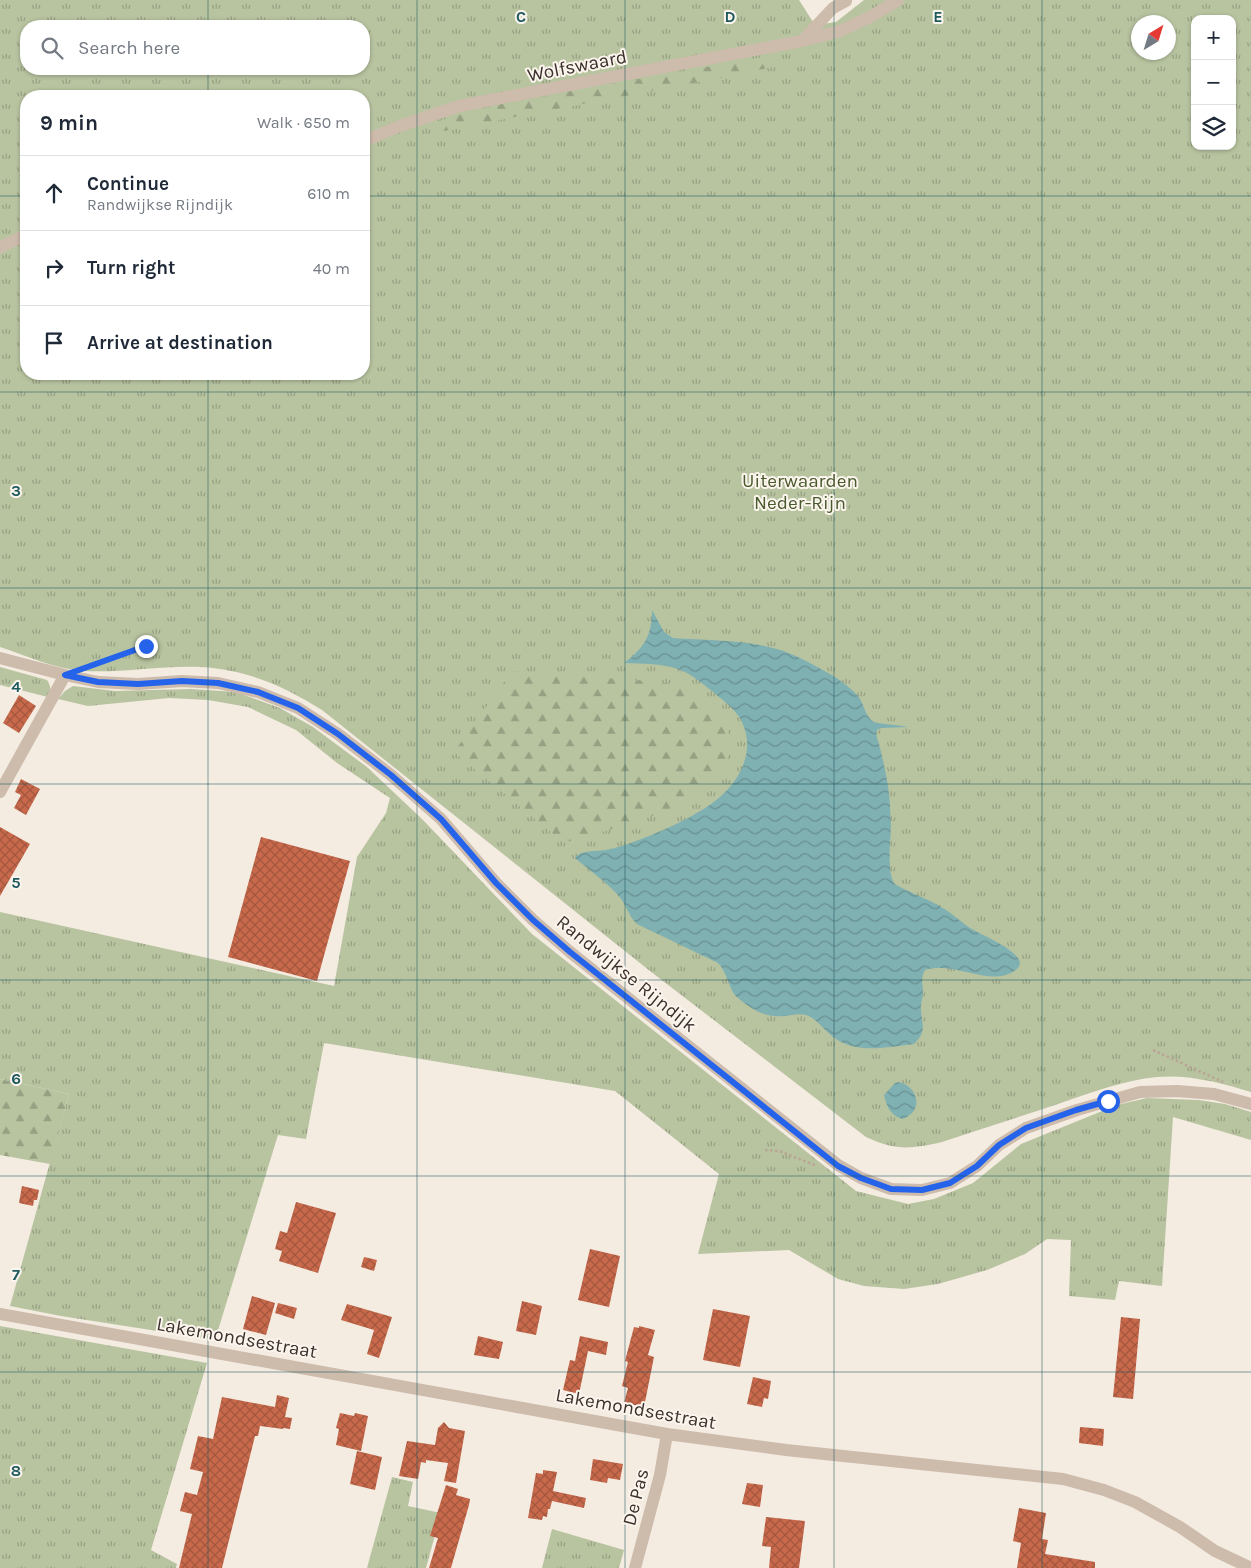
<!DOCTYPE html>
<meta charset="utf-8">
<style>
body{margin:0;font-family:Karla,sans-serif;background:#f2f2f3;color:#1f2937}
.controls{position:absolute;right:15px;top:15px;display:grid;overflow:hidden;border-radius:10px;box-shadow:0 1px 4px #0004}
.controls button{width:45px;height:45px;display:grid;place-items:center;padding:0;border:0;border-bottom:1px solid #e0e1e3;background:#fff;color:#1f2937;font:25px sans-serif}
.compass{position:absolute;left:1131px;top:15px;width:45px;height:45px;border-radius:50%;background:#fff;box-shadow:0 1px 4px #0004;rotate:38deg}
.stop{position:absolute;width:15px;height:15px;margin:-11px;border:4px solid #2563eb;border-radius:50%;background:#fff}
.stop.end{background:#2563eb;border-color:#fff;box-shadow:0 1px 5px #0008}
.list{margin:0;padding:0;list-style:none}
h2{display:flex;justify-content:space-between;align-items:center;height:65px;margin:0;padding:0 20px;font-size:21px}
h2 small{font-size:16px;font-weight:400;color:#747a83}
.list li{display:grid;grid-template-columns:32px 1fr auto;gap:15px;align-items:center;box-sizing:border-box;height:75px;padding:0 20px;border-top:1px solid #e0e1e3}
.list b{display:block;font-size:19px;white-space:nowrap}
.list p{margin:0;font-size:16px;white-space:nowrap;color:#747a83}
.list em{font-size:16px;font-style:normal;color:#747a83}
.icon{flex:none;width:28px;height:28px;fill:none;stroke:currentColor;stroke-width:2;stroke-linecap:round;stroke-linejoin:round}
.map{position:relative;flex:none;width:1251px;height:1568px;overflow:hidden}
.search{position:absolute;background:#fff;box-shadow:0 1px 4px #0004;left:20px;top:20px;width:350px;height:55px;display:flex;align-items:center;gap:12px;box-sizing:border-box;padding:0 18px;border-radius:20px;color:#747a83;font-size:19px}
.panel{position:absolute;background:#fff;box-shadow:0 1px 4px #0004;left:20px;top:90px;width:350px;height:290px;border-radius:20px}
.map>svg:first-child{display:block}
.grass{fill:url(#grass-tufts);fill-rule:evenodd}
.forest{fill:url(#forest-firs)}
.water{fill:url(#water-waves)}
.building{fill:url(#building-cross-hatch)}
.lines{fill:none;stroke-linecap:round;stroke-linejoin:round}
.path{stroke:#b9a596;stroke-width:2.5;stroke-dasharray:2.5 2.5;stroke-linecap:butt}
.minor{stroke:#cdbbac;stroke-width:12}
.route{stroke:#2563eb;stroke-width:6}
.grid{fill:none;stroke:#1f5a5e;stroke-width:1;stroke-opacity:0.55}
.labels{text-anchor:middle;stroke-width:4;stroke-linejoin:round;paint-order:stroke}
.street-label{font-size:19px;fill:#3b302b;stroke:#fbf5ee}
.park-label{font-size:19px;fill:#4a5a2e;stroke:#fbf5ee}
.grid-label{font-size:16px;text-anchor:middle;font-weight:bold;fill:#1f5a5e;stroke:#fbf5ee;stroke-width:4;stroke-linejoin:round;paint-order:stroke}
</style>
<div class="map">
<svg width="1251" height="1568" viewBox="0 0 1251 1568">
<defs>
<pattern id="grass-tufts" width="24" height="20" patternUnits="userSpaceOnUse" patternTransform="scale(1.25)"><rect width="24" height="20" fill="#b8c4a0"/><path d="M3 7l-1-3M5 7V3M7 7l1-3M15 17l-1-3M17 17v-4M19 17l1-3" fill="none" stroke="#97a083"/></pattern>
<pattern id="forest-firs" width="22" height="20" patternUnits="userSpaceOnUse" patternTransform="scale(1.25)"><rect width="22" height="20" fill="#b8c4a0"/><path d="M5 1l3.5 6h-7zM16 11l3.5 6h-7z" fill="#97a083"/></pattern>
<pattern id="water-waves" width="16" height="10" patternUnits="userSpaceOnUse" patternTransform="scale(1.25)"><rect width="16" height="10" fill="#7fb0b2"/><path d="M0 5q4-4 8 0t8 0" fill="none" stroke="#699091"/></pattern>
<pattern id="building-cross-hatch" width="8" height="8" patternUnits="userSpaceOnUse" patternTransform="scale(1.25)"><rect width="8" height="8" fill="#c8694b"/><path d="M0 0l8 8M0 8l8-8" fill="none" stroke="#a4573f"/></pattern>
</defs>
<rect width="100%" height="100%" fill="#f4ebe1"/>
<path class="grass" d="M0,0H799L815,25L836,22L864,0H1251V1092C1222,1083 1188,1074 1157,1077C1124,1080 1090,1093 1058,1104C1019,1117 981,1129 942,1142C911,1149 895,1151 866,1137L650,971L322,710C284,686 247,670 202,667C162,665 123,673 84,671C55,669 27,656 0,647ZM1195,19H1232V146H1195ZM1138,22H1168V52H1138ZM26,26H364V69H26ZM26,96H364V374H26Z
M0,667L47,680C51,686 51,690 48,697L0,685Z
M73,686L115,691L191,689L236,692L280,708L313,727L367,767L423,820L532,934L856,1191L908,1204L934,1199L973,1183L1021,1144L1117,1105L1147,1098L1199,1100L1225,1104L1251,1112V1140L1173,1117L1162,1286L1119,1281L1115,1300L1069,1296L1071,1240L1047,1239L1025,1254L987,1270L938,1284L904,1289L864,1286L838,1279L789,1250L698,1254L719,1174L615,1091L324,1043L306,1139L278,1135L215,1340L61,1316L10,1306L69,1094L0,1079V912L334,986L357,857L386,813L390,798L337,763L296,730L248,707L208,700L169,698L88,706L58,699L65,691Z
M0,1326L207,1363L151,1550L177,1564L176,1568H0Z
M392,1477L413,1482L408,1506L441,1513L426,1568H367Z
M552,1529L624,1550L619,1568H542Z"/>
<path class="forest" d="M768,56L772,67L740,74L515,117L444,131H441L431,124L457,115L510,102Z
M512,671L659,682C686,686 705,702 722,722C731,732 732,745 728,757C727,761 726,765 724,768C703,809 606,830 564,843L454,752Z
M0,1079L69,1094L50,1164L0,1155Z"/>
<path class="water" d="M652,610L664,632L673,638C713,641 764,639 800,658C820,668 844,680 858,696C864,703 865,717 874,722C879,724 900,725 908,727L881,728L877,730C875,736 879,742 880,748C883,760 886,773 888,786C890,798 890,811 891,824C891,837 886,874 895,884C898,887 929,900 936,904C948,910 959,920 970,928C984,936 1009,946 1018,958C1023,965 1017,970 1011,973C987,985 953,961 925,970C920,980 923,982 923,993C923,997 921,1001 921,1005C920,1022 929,1030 914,1044C889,1047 858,1054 836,1039C825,1032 818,1019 806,1015C798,1013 791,1016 783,1016C765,1018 751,1009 738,998C729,991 728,973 718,963L637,924C628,916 626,903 617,894C605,881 589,870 575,858C582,849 596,852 606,850C616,848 626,845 636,841C661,832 699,815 720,797C743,777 757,745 739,717C732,706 721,699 712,691C702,684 692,674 680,670C664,663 642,664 624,663C644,648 652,636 652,610Z
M899,1082C919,1087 924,1112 902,1119C890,1115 887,1107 884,1095L895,1083Z"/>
<path class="building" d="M19,695L36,706L19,733L3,723Z
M21,779L40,789L26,815L14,808L21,795L15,792Z
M0,827L30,844L0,896Z
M261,837L350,861L317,981L228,957Z
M22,1186L39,1190L37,1200H34L33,1206L19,1203Z
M296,1202L336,1213L318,1273L279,1261L282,1251L275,1249L280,1231L287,1233Z
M590,1249L620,1256L609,1307L578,1300Z
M364,1257L377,1260L374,1271L361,1267Z
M252,1296L275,1303L266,1335L243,1329Z
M522,1301L542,1306L536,1335L516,1331Z
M278,1303L297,1308L294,1319L275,1313Z
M347,1304L392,1317L379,1358L367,1354L374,1330L341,1320Z
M713,1309L750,1316L740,1367L703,1360Z
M1121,1317L1140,1319L1133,1399L1113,1397Z
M639,1326L655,1330L648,1355L654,1357L644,1407L624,1403L628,1388L622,1386L628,1362L625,1361L634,1327L639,1328Z
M478,1336L503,1342L499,1359L474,1355Z
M580,1336L608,1342L606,1355L588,1351L579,1394L563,1390L570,1360L575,1361Z
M753,1377L771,1381L768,1399L764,1398L762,1407L747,1404Z
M277,1395L289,1398L285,1417L292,1418L290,1429L283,1428V1429L260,1426L258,1436H255L222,1568H179L192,1514L180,1511L185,1492L197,1495L203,1472L190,1469L198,1436L213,1439L222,1397L275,1407Z
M340,1413L354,1416L355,1413L368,1416L361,1451L336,1445L339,1429L336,1428Z
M444,1422L449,1428L465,1431L456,1483L444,1481L448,1463L426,1460V1463L421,1462L418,1479L399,1476L407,1441L435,1445L438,1428Z
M1080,1427L1104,1429L1103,1446L1079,1443Z
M357,1451L382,1457L375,1490L350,1484Z
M593,1459L623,1464L620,1480L608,1478L607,1483L590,1480Z
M543,1470L557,1472L553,1491L586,1498L584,1508L552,1501L550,1509H548L547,1517L543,1516L542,1520L528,1518L536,1473L543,1474Z
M747,1483L763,1485L760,1507L742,1504Z
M446,1485L458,1489L456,1495L470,1499L469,1505L451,1568H429L438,1538L430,1536Z
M1019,1508L1046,1513L1042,1539L1048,1540L1045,1554L1095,1562V1568H1017L1021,1543L1013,1541Z
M766,1517L805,1521L799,1568H769L771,1547L762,1546Z"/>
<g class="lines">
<path class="path" d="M87,666L146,646
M1153,1050L1223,1082
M765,1150L779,1151L817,1166"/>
<path class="minor" d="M802,41L833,8L846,1
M364,141L400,126L459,106L802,41L840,31L870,17L898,0
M0,247L26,235
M0,658L65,675L98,682L138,684L182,681L218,683L258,692L298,708L338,734L391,775L441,819L496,883L533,920L570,952L838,1165L861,1178L891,1189L922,1190L950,1183L977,1166L999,1145L1026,1128L1077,1110L1140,1092L1177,1091L1214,1094L1251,1104
M0,792L65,675
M0,1314L667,1434L786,1450L1063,1479L1104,1490L1135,1502L1180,1527L1215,1551L1251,1568
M635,1568L660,1475L667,1434"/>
</g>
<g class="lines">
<path class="route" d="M146,646L65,675L98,682L138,684L182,681L218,683L258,692L298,708L338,734L391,775L441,819L496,883L533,920L570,952L838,1166L861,1178L891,1189L922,1190L950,1183L977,1166L999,1145L1026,1128L1076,1110L1108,1101"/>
</g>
<path class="grid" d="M208,0V26M417,0V1568M625,0V1568M834,0V1568M1042,0V1568M208,69V96M0,196H26M364,196H1251M208,374V1568M0,392H1251M0,588H1251M0,784H1251M0,980H1251M0,1176H1251M0,1372H1251"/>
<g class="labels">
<g class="street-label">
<text transform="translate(577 65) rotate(-11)" y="7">Wolfswaard</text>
<text transform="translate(627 973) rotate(39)" y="7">Randwijkse Rijndijk</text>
<text transform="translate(237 1337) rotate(10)" y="7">Lakemondsestraat</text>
<text transform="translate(636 1408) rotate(10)" y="7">Lakemondsestraat</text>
<text transform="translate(635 1497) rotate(-76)" y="7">De Pas</text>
</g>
<g class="park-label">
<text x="800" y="487">Uiterwaarden<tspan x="800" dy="22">Neder-Rijn</tspan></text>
</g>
</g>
<g class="grid-label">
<text x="521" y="22">C</text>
<text x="730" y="22">D</text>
<text x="938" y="22">E</text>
<text x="16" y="496">3</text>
<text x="16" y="692">4</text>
<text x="16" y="888">5</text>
<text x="16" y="1084">6</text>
<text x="16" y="1280">7</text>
<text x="16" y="1476">8</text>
</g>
</svg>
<div class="controls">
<button>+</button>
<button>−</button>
<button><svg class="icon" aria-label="layers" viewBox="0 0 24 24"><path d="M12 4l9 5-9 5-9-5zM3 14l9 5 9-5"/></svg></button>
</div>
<svg class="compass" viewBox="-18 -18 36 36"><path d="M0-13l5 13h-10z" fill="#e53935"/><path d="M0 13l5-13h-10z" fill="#747a83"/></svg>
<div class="stop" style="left:1108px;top:1101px"></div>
<div class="stop end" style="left:146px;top:646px"></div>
<div class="search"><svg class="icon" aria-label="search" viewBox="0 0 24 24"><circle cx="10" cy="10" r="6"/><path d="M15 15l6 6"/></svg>Search here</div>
<section class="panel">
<h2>9 min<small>Walk · 650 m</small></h2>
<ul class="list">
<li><svg class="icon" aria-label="ahead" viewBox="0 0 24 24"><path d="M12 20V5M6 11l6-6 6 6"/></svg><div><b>Continue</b><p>Randwijkse Rijndijk</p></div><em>610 m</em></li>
<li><svg class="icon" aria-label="right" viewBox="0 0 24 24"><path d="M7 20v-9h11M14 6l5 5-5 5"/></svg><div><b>Turn right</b></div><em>40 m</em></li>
<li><svg class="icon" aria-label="arrive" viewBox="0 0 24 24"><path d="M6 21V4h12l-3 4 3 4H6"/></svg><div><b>Arrive at destination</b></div></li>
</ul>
</section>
</div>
